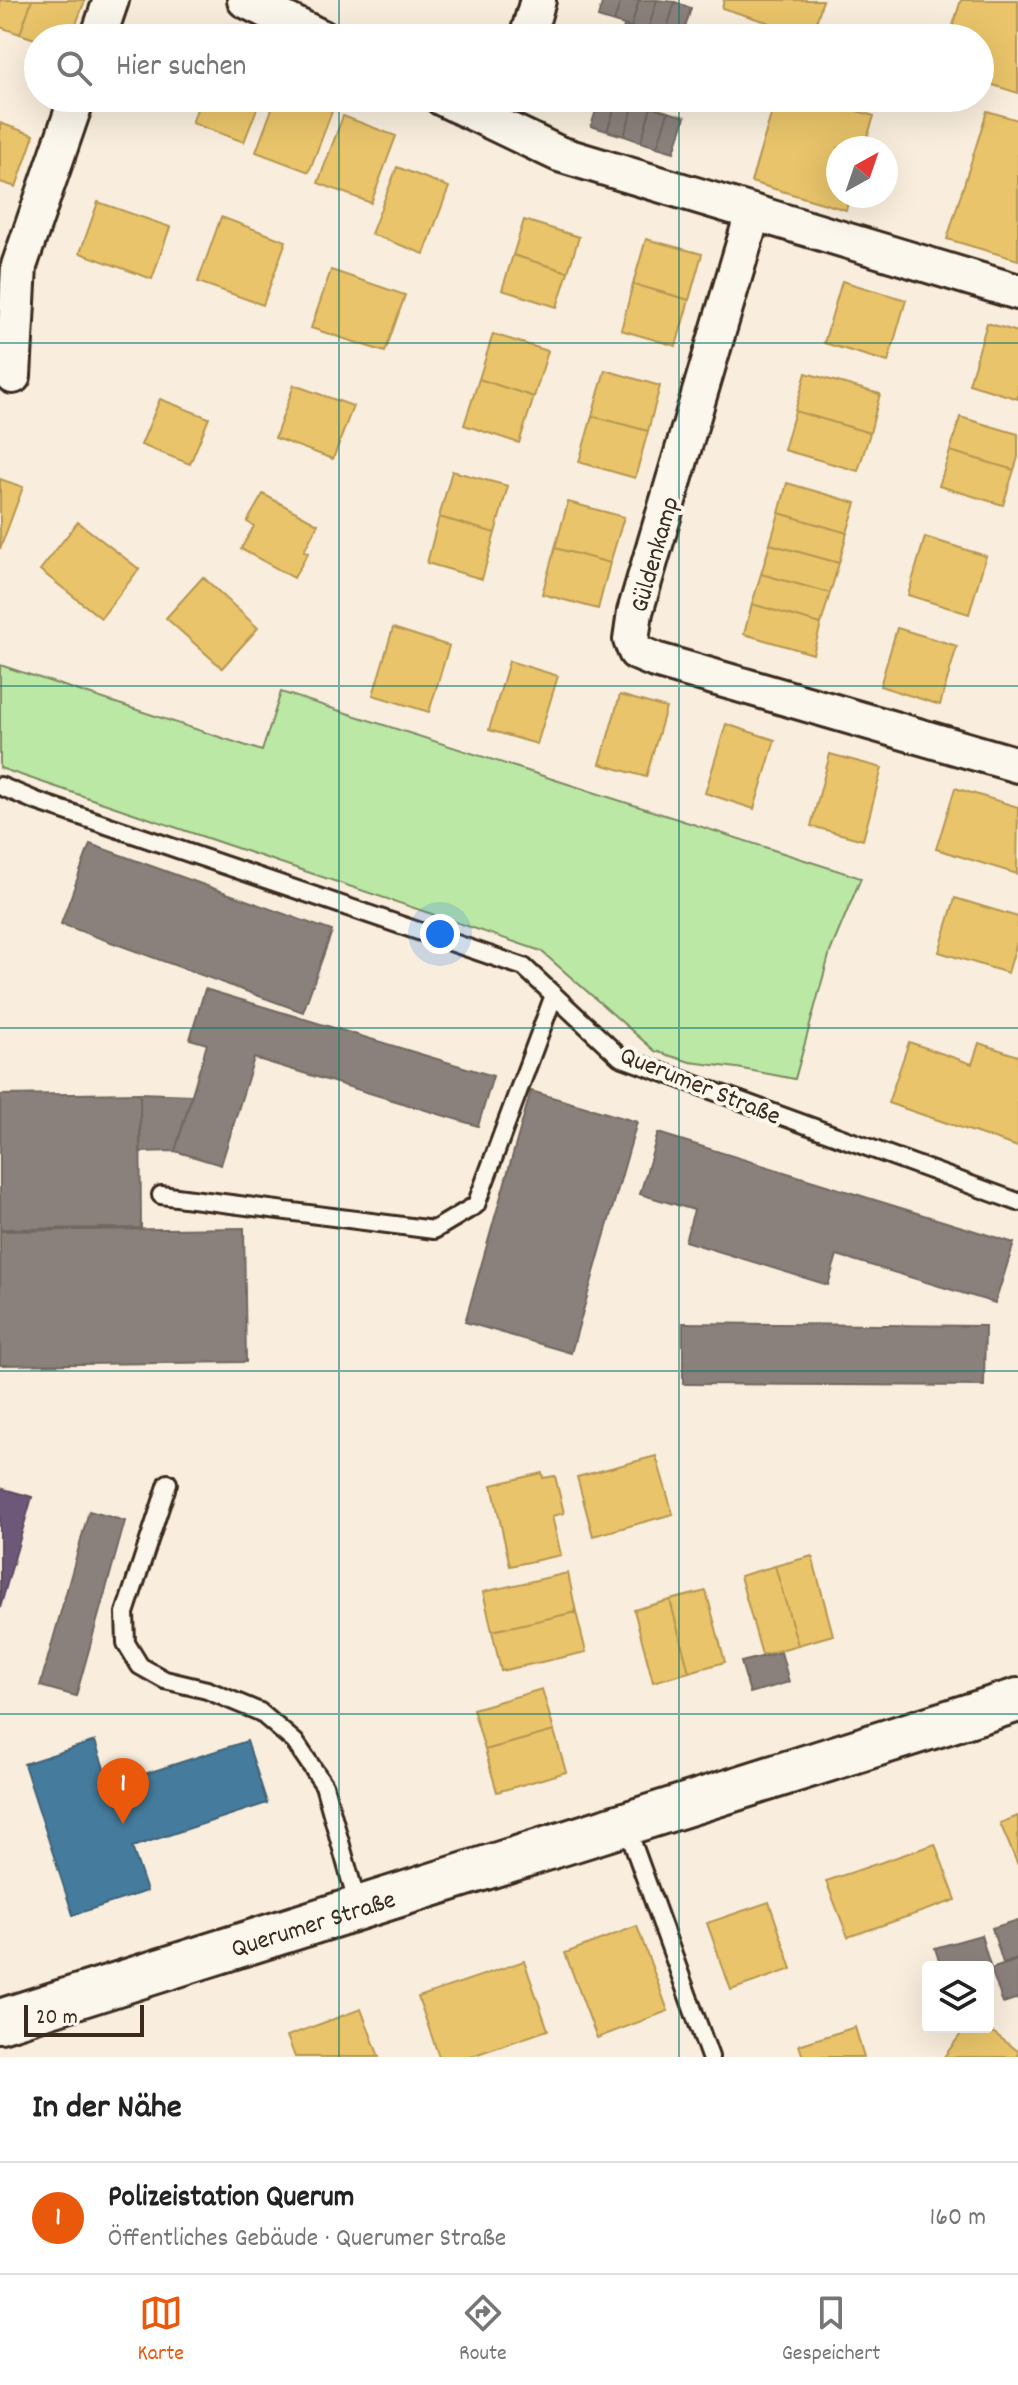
<!DOCTYPE html>
<html lang="de">
<meta charset="utf-8">
<style>
body{margin:0;font-family:Dekko,sans-serif;background:#f2f2f2;color:#222}
.controls{position:absolute;right:24px;bottom:24px;display:grid;overflow:hidden;border-radius:8px;box-shadow:0 8px 32px #0002}
.controls button{width:72px;height:72px;display:grid;place-items:center;padding:0;border:0;border-bottom:2px solid #e0e0e0;background:#fff;color:#222;font:40px sans-serif}
.compass{position:absolute;left:826px;top:136px;width:72px;height:72px;border-radius:50%;background:#fff;box-shadow:0 8px 32px #0002;rotate:40deg}
.scale{position:absolute;left:24px;bottom:20px;width:120px;box-sizing:border-box;padding-left:8px;border:4px solid #3b2a1e;border-top:0;font-size:22px;line-height:28px;white-space:nowrap;color:#3b2a1e;-webkit-text-stroke:6px #fbf7ec;paint-order:stroke}
.you{position:absolute;left:440px;top:934px;width:28px;height:28px;margin:-20px;border:6px solid #fff;border-radius:50%;background:#1a73e8;box-shadow:0 0 0 12px #1a73e833}
.badge{display:grid;place-items:center;width:52px;height:52px;border-radius:50%;background:#ea580c;color:#fff;font-size:26px;font-weight:700}
.pin{position:absolute;translate:-50% -66px;filter:drop-shadow(0 2px 4px #0008)}
.pin::after{content:'';position:absolute;top:42px;width:28px;height:24px;background:inherit;clip-path:polygon(0 0,100% 0,50% 100%)}
.list{margin:0;padding:0;list-style:none}
h2{display:flex;justify-content:space-between;align-items:center;height:104px;margin:0;padding:0 32px;font-size:34px}
h2 small{font-size:26px;font-weight:400;color:#767676}
.list li{display:grid;grid-template-columns:52px 1fr auto;gap:24px;align-items:center;box-sizing:border-box;height:112px;padding:0 32px;border-top:2px solid #e0e0e0}
.list b{display:block;font-size:30px;white-space:nowrap}
.list p{margin:0;font-size:26px;white-space:nowrap;color:#767676}
.list em{font-size:26px;font-style:normal;color:#767676}
.icon{flex:none;width:44px;height:44px;fill:none;stroke:currentColor;stroke-width:2;stroke-linecap:round;stroke-linejoin:round}
.map{position:relative;flex:none;width:1018px;height:2057px;overflow:hidden}
.search{position:absolute;background:#fff;box-shadow:0 8px 32px #0002;left:24px;right:24px;top:24px;height:88px;display:flex;align-items:center;gap:20px;box-sizing:border-box;padding:0 28px;border-radius:44px;color:#767676;font-size:30px}
.sheet{height:216px;background:#fff}
nav{display:flex;justify-content:space-around;align-items:center;box-sizing:border-box;height:112px;border-top:2px solid #e0e0e0;background:#fff;font-size:22px;color:#767676}
nav a{display:grid;justify-items:center;gap:4px}
nav .on{color:#ea580c}
.map>svg:first-child{display:block}
.green{fill:#bce8a5;stroke:#7c8962;stroke-width:2}
.homes{fill:#e9c46a;stroke:#b59653;stroke-width:2}
.offices{fill:#6d597a;stroke:#5e4b5e;stroke-width:2}
.public{fill:#457b9d;stroke:#426377;stroke-width:2}
.industry{fill:#8a817c;stroke:#726760;stroke-width:2}
.lines{fill:none;stroke-linecap:round;stroke-linejoin:round}
.service-casing{stroke:#3b2a1e;stroke-width:22}
.minor-casing{stroke:#3b2a1e;stroke-width:40}
.tertiary-casing{stroke:#3b2a1e;stroke-width:48}
.service{stroke:#fbf7ec;stroke-width:16}
.minor{stroke:#fbf7ec;stroke-width:34}
.tertiary{stroke:#fbf7ec;stroke-width:42}
.grid{fill:none;stroke:#0f766e;stroke-width:2;stroke-opacity:0.55}
.labels{text-anchor:middle;stroke-width:8;stroke-linejoin:round;paint-order:stroke}
.street-label{font-size:26px;fill:#3b2a1e;stroke:#fbf7ec}
</style>
<div class="map">
<svg width="1018" height="2057" viewBox="0 0 1018 2057">
<rect width="100%" height="100%" fill="#f9eedd"/>
<filter id="ink" filterUnits="userSpaceOnUse"><feTurbulence type="fractalNoise" baseFrequency=".0125" numOctaves="2"/><feDisplacementMap in="SourceGraphic" scale="16" xChannelSelector="R" yChannelSelector="G"/><feConvolveMatrix kernelMatrix="1 2 1 2 8 2 1 2 1" color-interpolation-filters="sRGB"/></filter>
<g filter="url(#ink)">
<path class="green" d="M0,665L262,751L281,692L861,878L830,952L795,1079L737,1068L690,1062L655,1051L541,951L0,768Z"/>
<path class="homes" d="M0,0H32L20,34L0,27Z
M32,0H85L71,38H38V40L20,34Z
M724,0H823L812,36L722,8Z
M961,0H1018V93L980,81V38H949Z
M157,29L183,38H154Z
M201,98H261L244,142L192,123Z
M276,98H313L334,106L309,172L256,152Z
M776,98H815L874,116L864,148H838V196H850L846,210L751,182Z
M987,111L1018,120V260L947,239Z
M343,116L396,136L371,203L318,183Z
M0,123L34,135L16,187L0,182Z
M397,167L449,187L424,254L371,234Z
M98,202L170,227L152,279L80,253Z
M221,217L286,241L263,305L198,282Z
M524,220L579,237L568,272L513,255Z
M646,239L702,254L689,300L633,284Z
M513,255L568,272L557,307L502,290Z
M331,270L405,295L385,352L311,328Z
M842,281L906,300L888,362L824,343Z
M633,284L689,300L676,346L621,330Z
M987,323L1018,332V399L969,384Z
M493,334L548,351L534,397L479,379Z
M605,370L660,386L648,431L592,416Z
M806,373L880,394L870,433L795,411Z
M479,379L534,397L519,443L464,425Z
M294,385L353,406L333,459L275,438Z
M160,399L209,418L190,464L141,445Z
M795,411L870,433L858,471L784,450Z
M592,416L648,431L635,478L579,462Z
M960,417L1018,434V457L1014,470L950,451Z
M950,451L1014,470L1003,505L939,486Z
M452,471L508,486L495,533L439,517Z
M0,479L23,487L0,549Z
M787,483L856,503L847,533L779,513Z
M263,494L318,524L304,551L308,553L294,578L241,549L254,526L247,522Z
M568,502L624,517L610,563L555,548Z
M779,513L847,533L839,563L770,544Z
M439,517L495,533L482,579L427,563Z
M78,522L139,569L101,618L40,570Z
M925,537L986,556L969,614L908,595Z
M770,544L839,563L830,593L761,574Z
M555,548L610,563L598,609L542,594Z
M761,574L830,593L821,624L752,604Z
M203,577L258,628L222,668L166,618Z
M752,604L821,624L813,654L744,634Z
M393,628L449,646L429,712L373,695Z
M897,628L957,646L940,705L880,686Z
M509,661L558,676L537,744L489,730Z
M620,695L666,708L646,777L600,764Z
M726,724L775,740L754,809L705,793Z
M830,754L882,768L863,840L811,826Z
M955,788L1018,807L1017,874L936,849Z
M955,898L1018,917V939L1008,973L939,952Z
M909,1042L972,1064L979,1043L1018,1056V1147L888,1103Z
M656,1456L673,1514L593,1536L577,1477Z
M542,1473L543,1478L555,1476L564,1513L552,1516L561,1555L510,1566L492,1485Z
M812,1556L833,1635L798,1645L775,1566Z
M775,1566L798,1645L762,1655L740,1576Z
M568,1573L576,1612L492,1631L483,1592Z
M706,1591L725,1662L689,1672L670,1600Z
M670,1600L689,1672L653,1682L634,1610Z
M576,1612L586,1652L501,1671L492,1631Z
M542,1689L554,1731L485,1750L473,1709Z
M554,1731L566,1772L497,1792L485,1750Z
M1018,1816V1865L1000,1823Z
M935,1844L956,1900L848,1937L826,1881Z
M769,1902L792,1969L731,1990L707,1923Z
M637,1926L668,2011L597,2038L565,1953Z
M524,1961L548,2030L469,2057H439L418,1997Z
M361,2009L379,2057H295L287,2036Z
M855,2027L864,2057H803L799,2045Z
M966,2027H986L1018,2051V2057H944Z"/>
<path class="offices" d="M0,1488L32,1497L0,1608Z"/>
<path class="public" d="M95,1741L113,1796L126,1792L123,1781L247,1741L267,1803L132,1847L147,1891L73,1915L24,1764Z"/>
<path class="industry" d="M603,0H621L614,22L598,17Z
M621,0H639L631,27L614,22Z
M639,0H657L647,33L631,27Z
M657,0L675,2L664,38L647,33Z
M675,2L691,8L682,38H664Z
M624,26L641,32L638,38H620Z
M641,32L657,37V38H638Z
M600,98H618L607,131L591,126Z
M618,98L635,101L624,136L607,131Z
M635,101L651,107L641,142L624,136Z
M651,107L668,112L657,147L641,142Z
M668,112L685,117L674,152L657,147Z
M90,844L332,931L303,1012L61,924Z
M205,989L493,1076L478,1126L254,1058L221,1165L175,1151L207,1044L190,1039Z
M531,1091L637,1122L571,1353L465,1322Z
M140,1093L192,1095L175,1151L140,1152Z
M140,1093L141,1228L0,1229V1095Z
M658,1133L1014,1243L995,1303L837,1255L828,1285L685,1241L694,1210L640,1194Z
M244,1228L246,1362L0,1365V1231Z
M683,1323L985,1326L984,1386L683,1384Z
M89,1511L125,1521L76,1696L40,1686Z
M781,1652L789,1682L750,1693L741,1662Z
M1018,1920V1959L1003,1963L992,1928Z
M981,1935L991,1969L988,1970V1967H941L935,1948Z
M1018,1960V1998L1003,2003L991,1969Z"/>
<g class="lines">
<defs>
<path id="service" d="M0,786L36,801L524,967L620,1057L1018,1202
M161,1195L434,1230L476,1205L554,995
M168,1483L125,1613L126,1643L140,1666L165,1680L207,1690L260,1712L295,1742L324,1785L358,1906
M626,1825L710,2057"/>
<path id="minor" d="M245,0L322,38
M98,38L111,0
M527,38L538,0
M442,98L559,154L1018,292
M753,213L635,612L631,640L636,652L655,660L1018,765
M13,376L19,266L77,98"/>
<g id="tertiary">
<path id="s1" d="M0,2021L1018,1700"/>
</g>
</defs>
<use href="#service" class="service-casing"/>
<use href="#minor" class="minor-casing"/>
<use href="#tertiary" class="tertiary-casing"/>
<use href="#service" class="service"/>
<use href="#minor" class="minor"/>
<use href="#tertiary" class="tertiary"/>
</g>
</g>
<path class="grid" d="M339,0V38M679,0V38M339,98V2057M679,98V2057M0,343H1018M0,686H1018M0,1028H1018M0,1371H1018M0,1714H1018"/>
<g class="labels">
<g class="street-label">
<text transform="translate(653 554) rotate(-74)" y="9">Güldenkamp</text>
<text transform="translate(701 1084) rotate(22)" y="9">Querumer Straße</text>
<text dy="9" stroke="none"><textPath href="#s1" startOffset="328">Querumer Straße</textPath></text>
</g>
</g>
</svg>
<div class="controls">
<button><svg class="icon" aria-label="layers" viewBox="0 0 24 24"><path d="M12 4l9 5-9 5-9-5zM3 14l9 5 9-5"/></svg></button>
</div>
<svg class="compass" viewBox="-18 -18 36 36"><path d="M0-13l5 13h-10z" fill="#e53935"/><path d="M0 13l5-13h-10z" fill="#767676"/></svg>
<div class="scale">20 m</div>
<div class="you"></div>
<div class="pin badge" style="left:123px;top:1824px">1</div>
<div class="search"><svg class="icon" aria-label="search" viewBox="0 0 24 24"><circle cx="10" cy="10" r="6"/><path d="M15 15l6 6"/></svg>Hier suchen</div>
</div>
<section class="sheet">
<h2>In der Nähe<small></small></h2>
<ul class="list">
<li><span class="badge">1</span><div><b>Polizeistation Querum</b><p>Öffentliches Gebäude · Querumer Straße</p></div><em>160 m</em></li>
</ul>
</section>
<nav>
<a class="on"><svg class="icon" aria-label="map" viewBox="0 0 24 24"><path d="M3 6l6-2 6 2 6-2v14l-6 2-6-2-6 2zM9 4v14M15 6v14"/></svg>Karte</a>
<a><svg class="icon" aria-label="directions" viewBox="0 0 24 24"><path d="M12 3l9 9-9 9-9-9zM9 14v-3h6M13 9l2 2-2 2"/></svg>Route</a>
<a><svg class="icon" aria-label="saved" viewBox="0 0 24 24"><path d="M7 4h10v16l-5-4-5 4z"/></svg>Gespeichert</a>
</nav>
